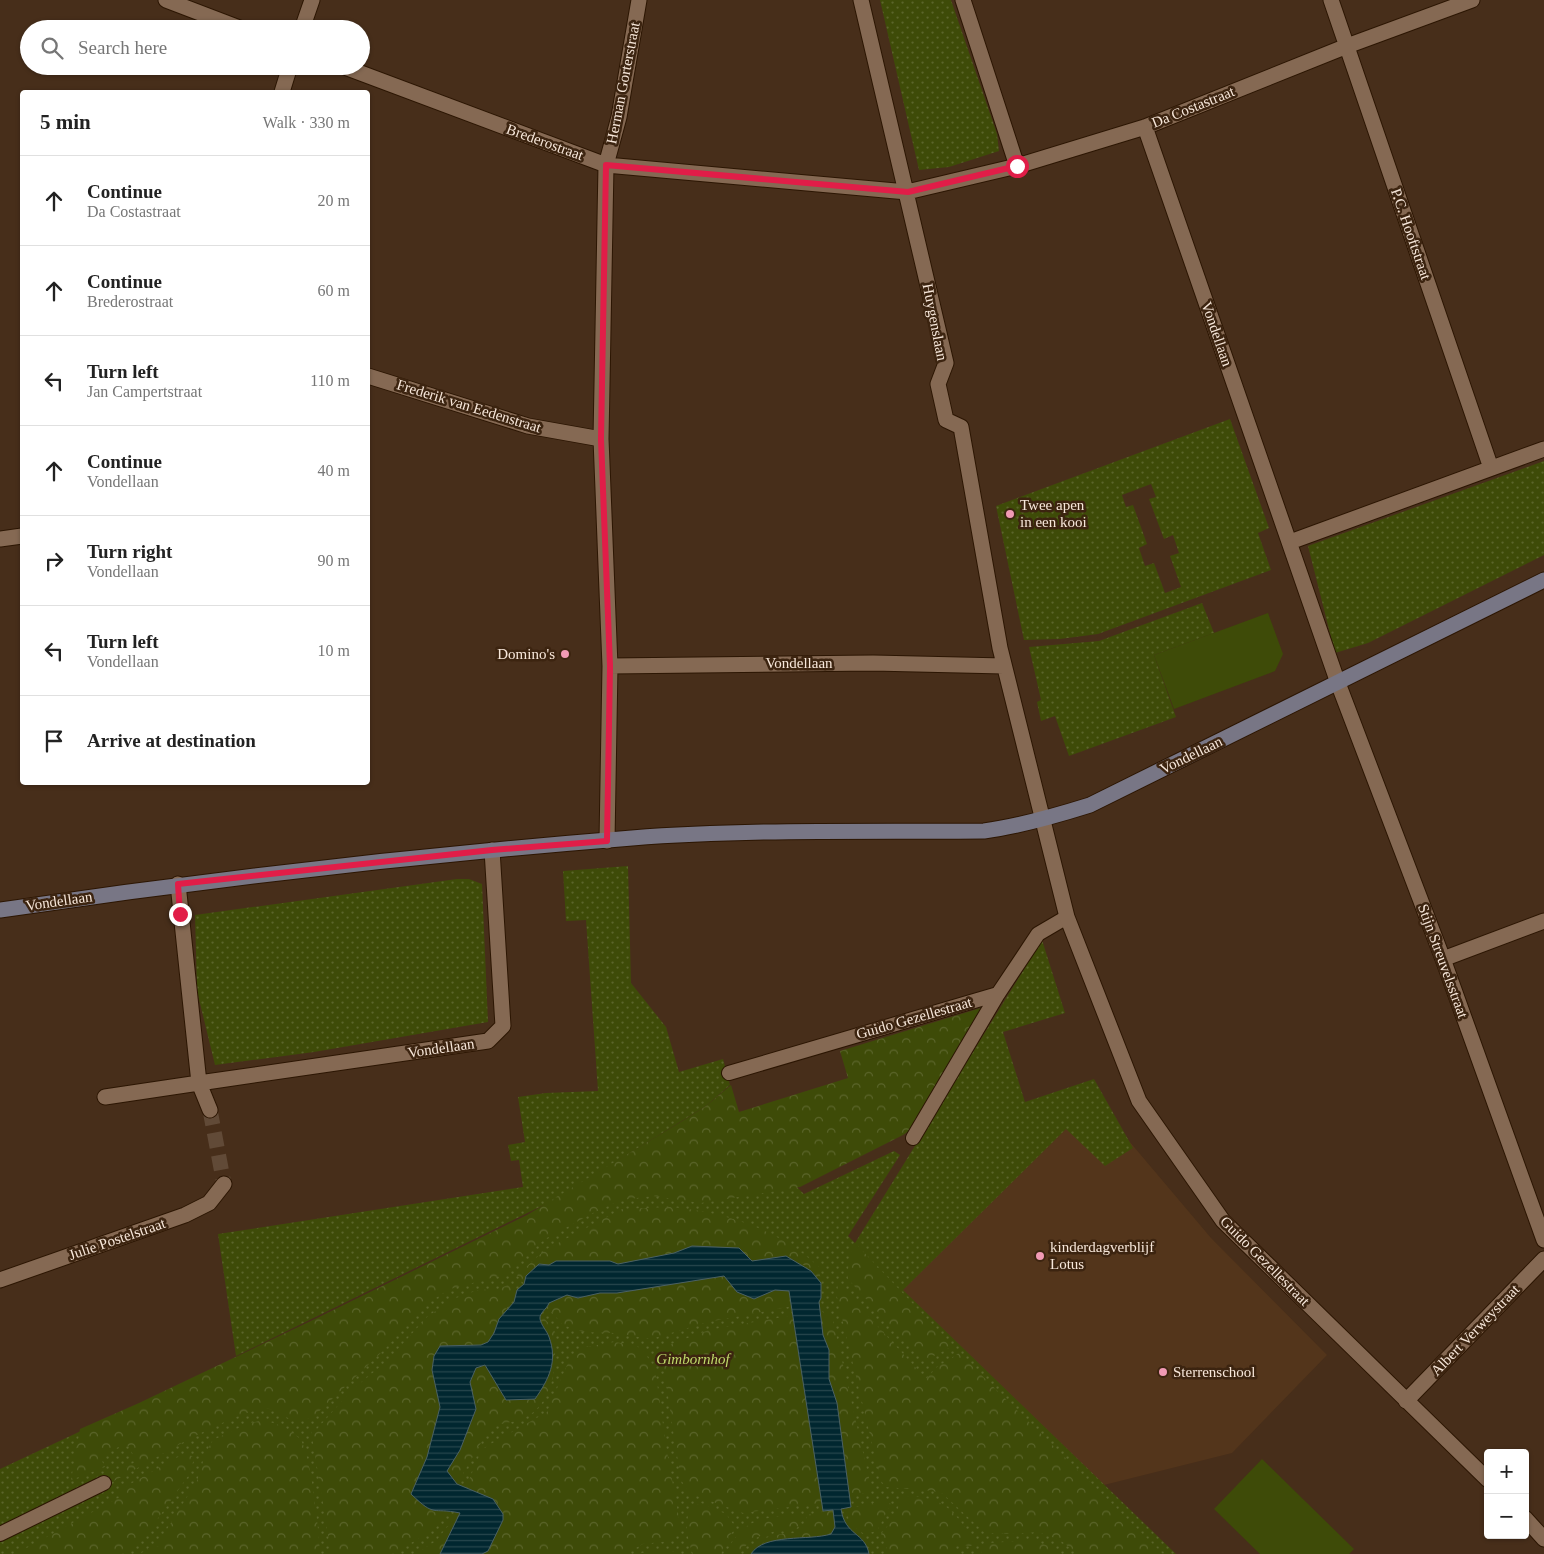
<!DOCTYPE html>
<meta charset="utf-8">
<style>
body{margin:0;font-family:Georgia,serif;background:#f2f2f2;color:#222}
.controls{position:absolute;right:15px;bottom:15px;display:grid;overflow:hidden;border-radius:5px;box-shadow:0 1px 4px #0004}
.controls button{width:45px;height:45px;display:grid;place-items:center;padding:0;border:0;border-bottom:1px solid #e0e0e0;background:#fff;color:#222;font:25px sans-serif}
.stop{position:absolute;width:15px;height:15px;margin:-11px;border:4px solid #e11d48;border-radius:50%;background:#fff}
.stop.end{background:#e11d48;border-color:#fff;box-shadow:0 1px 5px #0008}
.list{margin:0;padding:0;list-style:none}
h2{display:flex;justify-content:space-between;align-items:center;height:65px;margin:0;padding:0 20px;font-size:21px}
h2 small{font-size:16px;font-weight:400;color:#767676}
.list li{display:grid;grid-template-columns:32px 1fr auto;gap:15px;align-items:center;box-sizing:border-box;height:90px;padding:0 20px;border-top:1px solid #e0e0e0}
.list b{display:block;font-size:19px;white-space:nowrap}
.list p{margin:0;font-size:16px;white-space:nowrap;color:#767676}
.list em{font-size:16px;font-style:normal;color:#767676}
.icon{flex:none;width:28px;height:28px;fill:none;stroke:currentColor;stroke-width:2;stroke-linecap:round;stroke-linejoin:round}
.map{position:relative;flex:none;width:1544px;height:1554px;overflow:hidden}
.search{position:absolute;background:#fff;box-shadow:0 1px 4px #0004;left:20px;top:20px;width:350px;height:55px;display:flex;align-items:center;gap:12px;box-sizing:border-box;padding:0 18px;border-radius:28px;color:#767676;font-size:19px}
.panel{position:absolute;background:#fff;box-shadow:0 1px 4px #0004;left:20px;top:90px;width:350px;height:695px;border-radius:5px}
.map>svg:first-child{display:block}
.built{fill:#53351b}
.green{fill:url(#green-dots);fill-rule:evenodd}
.forest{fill:url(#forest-crowns)}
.pitch{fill:#3e4b08}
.water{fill:url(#water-rules);stroke:#4b6163}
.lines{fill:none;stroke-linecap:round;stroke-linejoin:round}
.street-tunnel{stroke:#614a37;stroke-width:15;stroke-dasharray:15 8;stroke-linecap:butt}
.lane-casing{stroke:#2c1603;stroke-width:16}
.street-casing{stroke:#2c1603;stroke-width:17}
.secondary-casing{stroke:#2c1603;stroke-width:17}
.lane{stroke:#856953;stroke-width:14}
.street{stroke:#856953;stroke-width:15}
.secondary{stroke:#787685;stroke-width:15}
.route{stroke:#e11d48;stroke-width:6}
.poi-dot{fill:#f19ab4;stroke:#3c2410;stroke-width:2}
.labels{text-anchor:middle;stroke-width:5;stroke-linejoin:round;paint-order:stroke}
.street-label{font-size:15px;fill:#f7e7da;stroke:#3c2410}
.poi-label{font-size:15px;fill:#f7e7da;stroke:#3c2410;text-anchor:start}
.park-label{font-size:15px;font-style:italic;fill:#c0db6b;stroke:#3c2410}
</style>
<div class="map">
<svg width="1544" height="1554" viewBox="0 0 1544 1554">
<defs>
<pattern id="green-dots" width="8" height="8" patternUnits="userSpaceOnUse" patternTransform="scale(1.25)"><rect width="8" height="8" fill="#3e4b08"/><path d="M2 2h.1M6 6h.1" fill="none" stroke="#5b652b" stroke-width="1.8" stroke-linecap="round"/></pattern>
<pattern id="forest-crowns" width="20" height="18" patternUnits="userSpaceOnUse" patternTransform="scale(1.25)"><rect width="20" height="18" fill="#3e4b08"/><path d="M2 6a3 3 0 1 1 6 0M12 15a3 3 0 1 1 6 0" fill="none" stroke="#5b652b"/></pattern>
<pattern id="water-rules" width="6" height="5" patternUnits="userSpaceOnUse" patternTransform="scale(1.25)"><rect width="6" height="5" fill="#012730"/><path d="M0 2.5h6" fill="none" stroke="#27464d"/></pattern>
</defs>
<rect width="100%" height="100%" fill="#472e1a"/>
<path class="built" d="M1091,1096L1211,1238L1327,1355L1232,1453L1104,1485L994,1389L881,1275Z"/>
<path class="green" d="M880,0H951L997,134L999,151L949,167L919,170Z
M1230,419L1269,528L1258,533L1271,570L1098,634L1060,639L1024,640L996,506ZM1151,484L1156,497L1149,499L1164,539L1173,535L1179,553L1170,556L1181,587L1165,593L1154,563L1145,566L1139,548L1147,544L1133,505L1126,507L1122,495Z
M1544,461V555L1368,643L1335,653L1308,546Z
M1202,603L1214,633L1154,655L1176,717L1069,756L1055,716L1041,721L1037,702L1041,700L1029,647L1099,641Z
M628,866L631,983L666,1027L679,1072L723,1059L730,1085L706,1106L554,1200L236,1356L218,1234L523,1187L519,1160L511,1161L508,1145L525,1142L518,1097L546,1093L598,1091L586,920L566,921L563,871Z
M457,879H469L482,884L488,1022L314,1052L215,1065L197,991L195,915Z
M1042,940L1065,1013L1003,1032L1025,1102L1094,1079L1133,1148L1105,1166L1066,1129L903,1290L1176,1554H0V1469L732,1125L804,1194L894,1151L900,1155L848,1236L855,1243Z"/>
<path class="forest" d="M984,1007L909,1131L903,1135L800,1187L701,1203L653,1196L621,1200L593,1213L545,1239L503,1275L450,1289L423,1306L385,1349L313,1417C285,1429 283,1406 263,1409C248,1411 234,1418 220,1424C182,1441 148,1463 112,1482L109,1476L137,1461L126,1443L100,1457L105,1467L71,1480L80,1429L139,1403L317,1318L527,1215L679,1123L706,1106L731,1085L739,1112L848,1078L840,1051Z
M670,1207C725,1212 778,1229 819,1267L821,1283C798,1253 785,1256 752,1261L738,1248L692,1246L674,1253L618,1264L610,1261H556L549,1265L539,1264L526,1276L524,1284L517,1275L545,1250L622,1209Z
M855,1243L953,1346L926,1360L917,1355L847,1278L850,1254Z
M724,1276L737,1292L754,1299L775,1290L789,1291L793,1306L708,1322L651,1339L614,1333L583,1332L563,1325L548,1308L549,1303L567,1295L578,1298L600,1293H617Z
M838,1283L926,1379L937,1367L959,1353L1163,1554H1078L1060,1540L1038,1532L1012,1534L985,1533L943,1494L933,1491L886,1487L881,1481L837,1297Z
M508,1285L517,1290C513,1305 505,1308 498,1319C495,1326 494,1334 489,1340C482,1348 450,1347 440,1346L432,1370L440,1407L427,1457L411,1494L434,1512L449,1510L435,1529L392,1554H331L311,1430L317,1429L352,1390L387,1361L428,1316L456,1298L478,1290L498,1289Z
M821,1311L831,1317L833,1321L870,1483V1492L849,1497L837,1403L829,1379V1350L823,1335Z
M541,1314C545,1320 552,1326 555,1332C557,1338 555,1349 555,1355C555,1394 537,1425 496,1423L489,1429L457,1484L447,1471L460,1450L476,1409L470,1382L476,1368L549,1336L540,1320Z
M794,1315L821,1503L743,1513L689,1493L681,1480L673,1430L664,1368L666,1346L709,1330Z
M614,1342L635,1345L643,1350L655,1369L667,1452L679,1518V1531L674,1539L670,1541L643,1544L625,1554H482L488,1551L502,1520L493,1499L466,1487L482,1449L547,1412L567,1365L576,1353L586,1347Z
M262,1420C273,1422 292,1429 300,1439C311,1452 319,1533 320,1554H140L150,1547L160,1546L162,1537L197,1481L206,1452L213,1440L247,1424Z
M185,1453L194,1457L191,1472L144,1538L136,1546L122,1554H20L21,1551L120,1497L118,1491Z
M905,1496C945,1497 951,1509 974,1539L975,1543L971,1546L952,1544L949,1549L962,1554H889L881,1534L896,1516L899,1504Z
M880,1501H886L891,1504L877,1531L864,1534L849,1523L847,1508L864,1506Z
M701,1503L726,1514L736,1528L730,1535L721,1554H693C687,1539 680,1509 701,1503Z
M833,1510L835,1527L831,1534C810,1540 786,1536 765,1542C757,1545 754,1554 746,1554C758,1536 776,1534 796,1533L807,1521L806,1515Z
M459,1512L450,1536L440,1554H415L436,1541Z
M802,1515V1521L797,1528C777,1530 750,1534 740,1554H726C742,1517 765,1517 802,1515Z
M1031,1540L1052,1547L1062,1554H981L982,1547L990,1543Z
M656,1550H670L678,1554H637Z"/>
<path class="pitch" d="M1268,613L1283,654L1275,671L1174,709L1154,655Z
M1262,1459L1354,1549L1349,1554H1260L1214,1509Z"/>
<path class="water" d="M692,1246L739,1248L752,1261L786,1256L811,1271L821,1283V1298L819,1302L823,1335L829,1350V1379L837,1403L851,1507L841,1509C845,1536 865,1532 869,1554H751C764,1533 809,1541 831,1534L835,1527L833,1510L823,1511L789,1291L775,1290L754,1299L737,1292L724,1276L617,1293H600L578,1298L567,1295L549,1303C547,1309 539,1313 540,1319C541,1325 547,1331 549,1337C558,1361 549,1379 535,1399L506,1400L485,1365L476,1368L470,1382L476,1409L460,1450L447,1471L457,1484L493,1499L503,1514V1520L488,1551L482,1554H440L460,1513C431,1507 436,1518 411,1494L427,1457L440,1407L432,1370L434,1356L440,1346L481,1345L488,1342L494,1333L499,1319L514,1302L517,1290L524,1284L526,1276L539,1264L549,1265L556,1261H610L618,1264L674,1253Z"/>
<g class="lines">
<path class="street-tunnel" d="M210,1110L224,1184"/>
<defs>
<path id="lane" d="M729,1073L998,994L1038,934L1067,917
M913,1138L998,994
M0,1534L104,1483"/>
<path id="street" d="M166,0L242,29
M861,0L946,363L938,384L946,420L961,427L1000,648L1067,917L1139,1101L1223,1221L1488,1480
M963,0L1017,166
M1331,0L1491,468
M302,29L312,0
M342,66L606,165L907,192L1017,166L1145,127L1347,46L1472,0
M282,92L290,66
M1145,127L1338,683L1443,959L1544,1240
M368,376L528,426L601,439
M0,539L22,536
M1290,542L1544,449
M610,666L873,663L1004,666
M607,841L610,666L601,439L606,165L619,117L639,0
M178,884L199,1083L488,1041L503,1026L492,850
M1443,959L1544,921
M105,1097L199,1083L210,1110
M0,1280L185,1215L209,1203L224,1184
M1406,1401L1544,1259
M1525,1518L1544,1539"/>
<path id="secondary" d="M0,910C210,879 420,855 632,838C748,829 867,832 984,831C1021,826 1055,816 1090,805L1544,580"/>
</defs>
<use href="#lane" class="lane-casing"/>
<use href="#street" class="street-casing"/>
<use href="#secondary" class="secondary-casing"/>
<use href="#lane" class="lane"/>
<use href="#street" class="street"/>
<use href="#secondary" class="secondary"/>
</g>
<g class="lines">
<path class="route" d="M180,914L178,884L492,850L607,841L610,666L601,439L606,165L908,192L1017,166"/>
</g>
<g class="poi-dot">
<circle cx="1010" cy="514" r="5"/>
<circle cx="565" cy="654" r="5"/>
<circle cx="1040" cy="1256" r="5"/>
<circle cx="1163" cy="1372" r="5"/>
</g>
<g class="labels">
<g class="street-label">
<text transform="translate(623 83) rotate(-79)" y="5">Herman Gorterstraat</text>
<text transform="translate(1193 107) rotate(-22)" y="5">Da Costastraat</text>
<text transform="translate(545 142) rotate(20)" y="5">Brederostraat</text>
<text transform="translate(1411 234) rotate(71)" y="5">P.C. Hooftstraat</text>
<text transform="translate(935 322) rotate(79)" y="5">Huygenslaan</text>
<text transform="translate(1217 334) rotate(71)" y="5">Vondellaan</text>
<text transform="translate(469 406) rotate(17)" y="5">Frederik van Eedenstraat</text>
<text x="799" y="668">Vondellaan</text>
<text transform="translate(1191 755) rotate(-26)" y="5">Vondellaan</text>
<text transform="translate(59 901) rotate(-8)" y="5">Vondellaan</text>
<text transform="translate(1443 961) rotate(70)" y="5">Stijn Streuvelsstraat</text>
<text transform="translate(914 1018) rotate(-16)" y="5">Guido Gezellestraat</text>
<text transform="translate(441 1048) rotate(-8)" y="5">Vondellaan</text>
<text transform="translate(117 1239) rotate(-19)" y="5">Julie Postelstraat</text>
<text transform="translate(1265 1261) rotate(45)" y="5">Guido Gezellestraat</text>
<text transform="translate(1475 1330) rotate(-46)" y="5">Albert Verweystraat</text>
</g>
<g class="poi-label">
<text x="1020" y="510">Twee apen<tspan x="1020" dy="17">in een kooi</tspan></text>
<text x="555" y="659" text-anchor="end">Domino's</text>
<text x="1050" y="1252">kinderdagverblijf<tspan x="1050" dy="17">Lotus</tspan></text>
<text x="1173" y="1377">Sterrenschool</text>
</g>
<g class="park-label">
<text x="693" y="1364">Gimbornhof</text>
</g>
</g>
</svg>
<div class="controls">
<button>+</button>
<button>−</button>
</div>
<div class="stop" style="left:1017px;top:166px"></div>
<div class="stop end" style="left:180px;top:914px"></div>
<div class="search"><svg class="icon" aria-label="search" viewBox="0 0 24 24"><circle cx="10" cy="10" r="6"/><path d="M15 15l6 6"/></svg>Search here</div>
<section class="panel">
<h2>5 min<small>Walk · 330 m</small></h2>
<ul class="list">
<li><svg class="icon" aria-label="ahead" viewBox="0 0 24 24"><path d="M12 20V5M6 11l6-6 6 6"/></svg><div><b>Continue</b><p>Da Costastraat</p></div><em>20 m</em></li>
<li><svg class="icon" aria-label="ahead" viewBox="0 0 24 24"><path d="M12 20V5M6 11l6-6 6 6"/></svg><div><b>Continue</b><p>Brederostraat</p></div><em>60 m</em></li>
<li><svg class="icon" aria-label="left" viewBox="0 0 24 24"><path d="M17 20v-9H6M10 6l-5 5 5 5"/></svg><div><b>Turn left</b><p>Jan Campertstraat</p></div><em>110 m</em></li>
<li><svg class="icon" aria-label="ahead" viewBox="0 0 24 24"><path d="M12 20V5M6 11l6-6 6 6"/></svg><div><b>Continue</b><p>Vondellaan</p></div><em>40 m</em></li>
<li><svg class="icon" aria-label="right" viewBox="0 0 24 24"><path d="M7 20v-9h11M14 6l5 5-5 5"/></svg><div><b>Turn right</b><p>Vondellaan</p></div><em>90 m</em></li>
<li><svg class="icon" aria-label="left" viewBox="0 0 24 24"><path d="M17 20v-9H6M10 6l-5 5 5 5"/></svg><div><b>Turn left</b><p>Vondellaan</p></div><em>10 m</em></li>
<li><svg class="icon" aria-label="arrive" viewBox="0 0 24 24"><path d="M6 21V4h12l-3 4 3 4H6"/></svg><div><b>Arrive at destination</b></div></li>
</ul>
</section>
</div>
